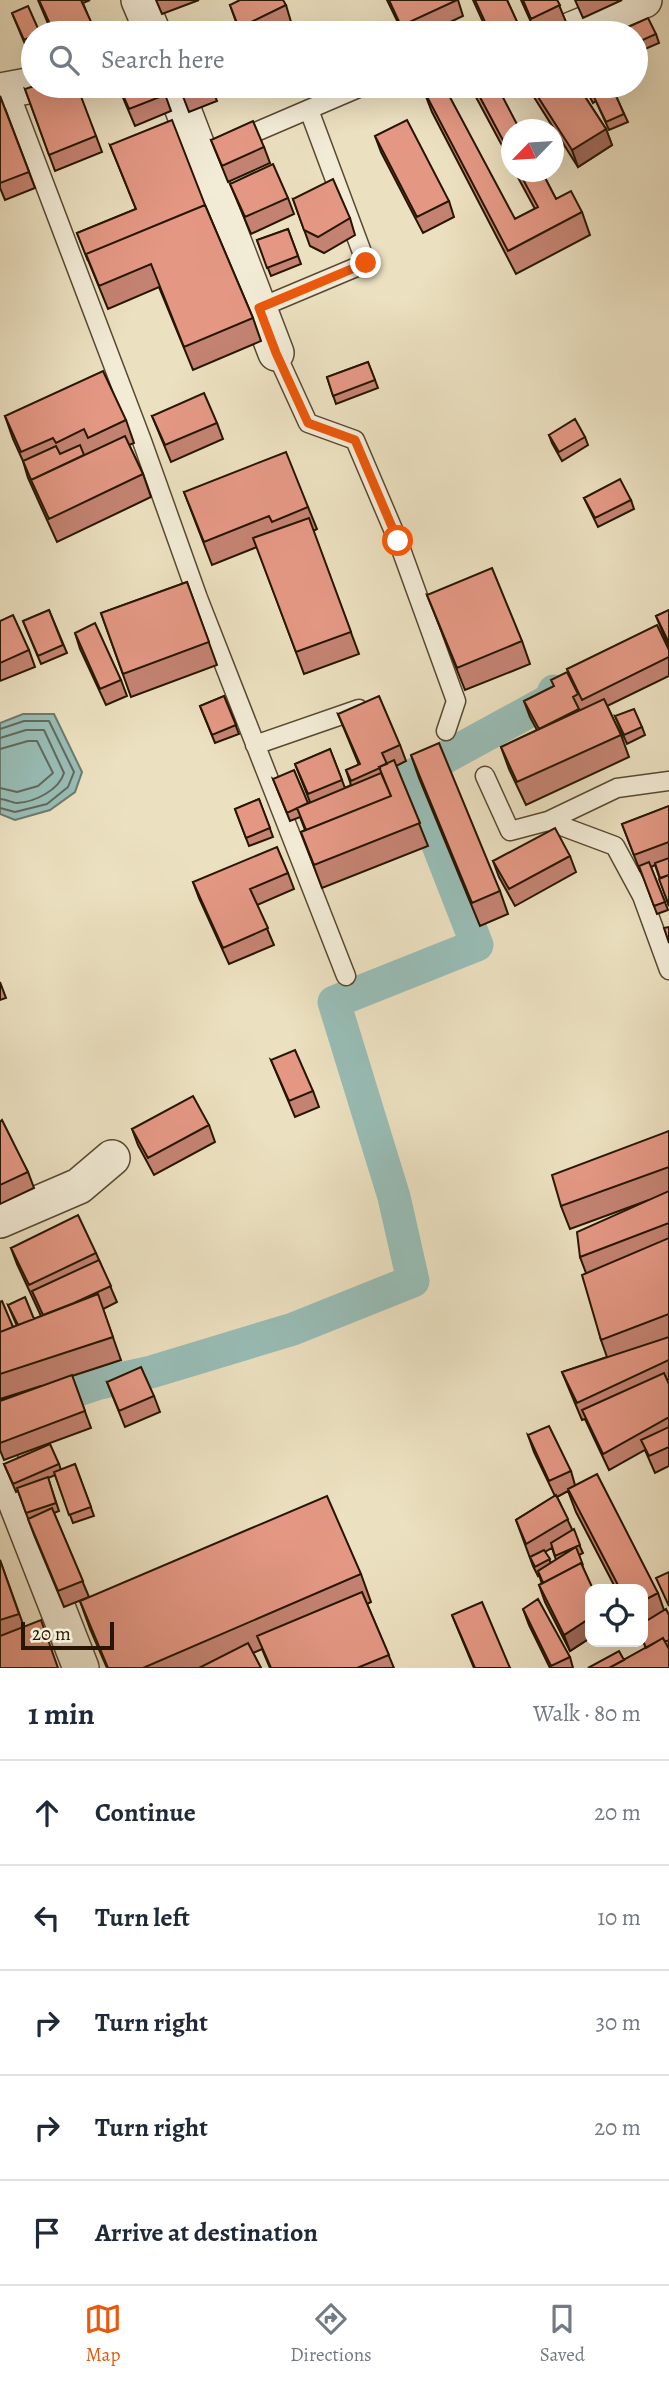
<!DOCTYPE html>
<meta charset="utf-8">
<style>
body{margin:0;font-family:Alegreya,serif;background:#f6f6f7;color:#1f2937}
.controls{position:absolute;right:21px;bottom:21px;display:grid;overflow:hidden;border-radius:14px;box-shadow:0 7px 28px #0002}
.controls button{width:63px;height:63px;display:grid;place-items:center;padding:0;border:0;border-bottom:2px solid #e0e1e3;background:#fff;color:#1f2937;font:35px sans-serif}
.compass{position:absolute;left:501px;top:119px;width:63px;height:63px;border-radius:50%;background:#fff;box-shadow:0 7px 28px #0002;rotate:245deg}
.scale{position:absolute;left:21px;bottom:18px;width:93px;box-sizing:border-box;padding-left:7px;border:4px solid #271501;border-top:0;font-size:19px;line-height:24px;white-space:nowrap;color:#271501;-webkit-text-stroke:5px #f2ebd6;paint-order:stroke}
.stop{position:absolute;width:21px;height:21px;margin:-16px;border:5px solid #ea580c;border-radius:50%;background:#fff}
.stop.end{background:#ea580c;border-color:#fff;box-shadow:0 2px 7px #0008}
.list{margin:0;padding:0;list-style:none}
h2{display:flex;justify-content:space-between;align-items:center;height:91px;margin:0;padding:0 28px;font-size:30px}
h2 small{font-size:23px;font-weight:400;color:#747a83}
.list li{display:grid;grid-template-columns:46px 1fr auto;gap:21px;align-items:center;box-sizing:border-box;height:105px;padding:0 28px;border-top:2px solid #e0e1e3}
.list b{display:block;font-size:26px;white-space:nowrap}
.list em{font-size:23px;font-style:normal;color:#747a83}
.icon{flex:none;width:38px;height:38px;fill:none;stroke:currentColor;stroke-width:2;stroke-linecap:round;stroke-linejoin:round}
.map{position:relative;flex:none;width:669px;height:1668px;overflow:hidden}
.search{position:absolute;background:#fff;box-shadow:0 7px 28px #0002;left:21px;right:21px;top:21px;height:77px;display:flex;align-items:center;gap:18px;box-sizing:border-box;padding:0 24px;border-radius:38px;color:#747a83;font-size:26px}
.sheet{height:616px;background:#fff}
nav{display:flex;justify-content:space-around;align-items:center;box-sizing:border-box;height:98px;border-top:2px solid #e0e1e3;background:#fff;font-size:19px;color:#747a83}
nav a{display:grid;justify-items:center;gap:4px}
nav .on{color:#ea580c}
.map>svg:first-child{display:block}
.water{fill:#98bdb6;stroke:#6b7a6e;stroke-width:2}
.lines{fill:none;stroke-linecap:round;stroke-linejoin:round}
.shore{stroke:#60695c;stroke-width:2}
.canal{stroke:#98bdb6;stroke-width:33}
.service-casing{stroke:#584831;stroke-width:21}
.minor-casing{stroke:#584831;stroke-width:38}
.service{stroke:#f2ebd6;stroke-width:18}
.minor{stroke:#f2ebd6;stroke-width:35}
.wall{fill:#c48372;stroke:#271501;stroke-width:2;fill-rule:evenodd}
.shaded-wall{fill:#a06a5c;stroke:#271501;stroke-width:2}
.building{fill:#e49884;stroke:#271501;stroke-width:2}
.route{stroke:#ea580c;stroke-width:9}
</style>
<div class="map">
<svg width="669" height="1668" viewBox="0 0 669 1668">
<rect width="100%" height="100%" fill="#ebe0c0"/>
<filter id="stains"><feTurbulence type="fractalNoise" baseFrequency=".00286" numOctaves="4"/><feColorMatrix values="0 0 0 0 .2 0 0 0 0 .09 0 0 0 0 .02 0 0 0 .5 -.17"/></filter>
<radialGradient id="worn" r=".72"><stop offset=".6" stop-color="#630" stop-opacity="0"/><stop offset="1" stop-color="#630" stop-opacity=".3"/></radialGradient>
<path class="water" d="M23,714H54L82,772L75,792L50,810L15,820L0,814V723Z"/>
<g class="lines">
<path class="shore" d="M0,729L24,721H49L74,772L68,787L47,804L15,812L0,808
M0,738L26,730H44L64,773C59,790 35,802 17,803C12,803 6,799 0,799
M0,749L28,741H37L53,773L38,786L17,792L0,788"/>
<path class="canal" d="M0,1416L96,1384L151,1372L293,1329L413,1281L394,1197L334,1002L477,945L411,776L550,700L554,691"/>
<defs>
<path id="service" d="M476,33H477
M8,88L142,441L198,598L346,976
M237,140L363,86
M259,308L366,263L309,110
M276,353L308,423L355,440L398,541L456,701L446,731
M255,745L359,709
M485,776L510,831L548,821L617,788L669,781
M548,821L615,846L642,896L669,970"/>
<path id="minor" d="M139,0L153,33
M564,33L644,0
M174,86L276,353
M0,91L33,85
M0,1220L79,1186L112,1158
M0,1461L81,1668"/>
</defs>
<use href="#service" class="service-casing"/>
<use href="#minor" class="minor-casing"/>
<use href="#service" class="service"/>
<use href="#minor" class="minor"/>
</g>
<path class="wall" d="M38,0H90L83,3L95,33H52Z
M156,0H199L162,14Z
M387,0H458L463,16L427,33H403Z
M473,0H507L522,33H488Z
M521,0H557L566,22L541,33H536Z
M575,0H622L583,18Z
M230,5H286L291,22L267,33H240Z
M12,13L33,33V46L27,49Z
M636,33L656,34L659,43L636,53Z
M118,86H162L171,111L135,126Z
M179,86H211L217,101L189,112Z
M226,86H236L227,89Z
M470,86H497L512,130V164Z
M527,86H578L606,129L612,145L578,167Z
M584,86H611L628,122L609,130L596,101L593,103Z
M25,89L96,136L102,152L55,171Z
M423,89L515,219L535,209L515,172H542L556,199L582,212L590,235L516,274L432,112Z
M0,96L35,188L5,200L0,188Z
M375,136L449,201L454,217L423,233L381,152Z
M211,140L264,147L270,163L228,182Z
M110,145L205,205L253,318L261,341L193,370L159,287L108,309L77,233L136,209Z
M230,184L288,198L294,214L251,234Z
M293,199L350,218L355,235L324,253L310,246Z
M288,229L301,264L271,276L257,240Z
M368,362L378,388L336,404L327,377Z
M5,416L126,420L134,443L129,445L143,474L151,497L57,542L28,478L23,461L13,439Z
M152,416L217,423L223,439L171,462Z
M549,435L585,437L588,445L562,461L552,443Z
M184,492L308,507L317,529L313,531L359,654L304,674L257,547L212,565Z
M584,498L631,500L634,509L598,527Z
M187,582L217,665L131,697L101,613Z
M427,595L522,641L530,664L465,690Z
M49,610L67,653L41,664L23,621Z
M669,610V648L656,616Z
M0,621L29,650L35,667L0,681Z
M75,633L121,680L127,696L106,705L80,649Z
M669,650V676L607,706L621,735L629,757L526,805L509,769L501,747L537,730L530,717L524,701L572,683L567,669Z
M224,696L239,734L215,743L200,706Z
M338,714L400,745L406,761L396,766L428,846L322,888L301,832L305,830L300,817L290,821L273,779L308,803L310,802L295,764L330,749L345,788L351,785L346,770L359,765Z
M615,716L642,727L645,735L627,744Z
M411,755L500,891L508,914L480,926L419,778Z
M259,799L273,837L249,846L235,809Z
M669,806V906L655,865L651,867L668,910L657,914L641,871H640L622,824Z
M570,856L576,872L515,906L499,877L493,861Z
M288,873L294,889L257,905L274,945L229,964L199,898L193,882Z
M0,982L6,998L0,1000Z
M271,1060L313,1091L319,1107L295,1117Z
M0,1122L28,1172L34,1188L0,1204Z
M209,1125L215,1142L154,1175L138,1145L132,1129Z
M669,1131V1379L667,1380L669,1384V1466L655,1473L645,1450L609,1470L585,1419L582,1420L562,1372L607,1357L601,1340L586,1273L580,1257L649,1200L570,1229L561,1206Z
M11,1248L96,1253L117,1302L103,1309L121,1360L72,1376L91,1428L4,1460L0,1450V1401L41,1386L0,1399V1301L13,1327L17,1326L8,1305L34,1319L41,1316L17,1264Z
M107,1382L154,1396L160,1412L125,1427Z
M528,1435L571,1471L575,1485L658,1593L664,1610L669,1615V1668L624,1660L646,1648L643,1641V1589H616L576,1512L568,1491L557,1497L583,1553L579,1555L590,1589V1638L570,1651L545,1602L539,1585L542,1584L539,1575L538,1576L533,1566L516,1520L555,1496L534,1452ZM552,1548L556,1560L551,1563L545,1552Z
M4,1464H59L61,1470L75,1464L94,1516L73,1523L55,1475L48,1478L59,1511L54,1513L89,1597L64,1607L34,1535L18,1491L16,1492Z
M0,1560L24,1627L0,1668Z
M361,1574L371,1602L367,1604L394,1668H270L262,1649L253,1653L261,1668H107L90,1629L80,1601Z
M523,1609L570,1657L573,1668H550L529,1625Z
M452,1615L510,1668H474Z"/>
<path class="shaded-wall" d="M606,129L612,145L578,167L572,150Z
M590,1618V1638L570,1651L564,1635Z"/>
<path class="building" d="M39,0H81L92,24L71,33H54Z
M240,0H283L286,5L239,28L230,5Z
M389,0H457L401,26Z
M475,0H507L519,26L503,33H490Z
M523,0H557L560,5L531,19Z
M28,6L40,33H33V36L24,40L12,13Z
M648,18L656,34L636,43V33H615Z
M34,86H77L96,136L49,155L25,89Z
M119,86H162L165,95L129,109Z
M179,86H210L183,96Z
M429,86H444L515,219L538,207L519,172H542L556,199L571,191L582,212L508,251L423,89Z
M474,86H497L520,130H512V157Z
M531,86H578L606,129L572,150Z
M586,86H606L590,94Z
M613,89L624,114L606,122L594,97Z
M0,96L29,172L0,183Z
M172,120L205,205L86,254L88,261L77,233L136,209L110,145Z
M407,120L449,201L417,217L375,136Z
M253,121L264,147L222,166L211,140Z
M273,164L288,198L245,217L230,184Z
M333,179L350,218L318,237L304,230L293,199Z
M205,205L253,318L184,347L151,264L99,286L86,254Z
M288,229L298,256L267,268L257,240Z
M368,362L375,380L333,396L327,377Z
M103,371L126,420L88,438L84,429L56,443L53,438L21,452L5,416Z
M204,393L217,423L165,445L152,416Z
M575,419L585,437L559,452L549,435Z
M125,436L143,474L49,519L31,480Z
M80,445L84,455L31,480L23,461L56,446L60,454Z
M286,452L308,507L272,522L269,516L204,542L184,492Z
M620,479L631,500L595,518L584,498Z
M309,518L351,632L296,652L253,538Z
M492,568L522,641L457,668L427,595Z
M187,582L209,642L123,674L101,613Z
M49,610L63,645L38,656L23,621Z
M669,610V643L656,616Z
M13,615L29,650L0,663V621Z
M95,623L121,680L100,689L75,633Z
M657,625L669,650V657L582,700L567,669Z
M567,672L578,694L573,697L579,709L539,729L524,701L554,686L551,680Z
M224,696L236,725L212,735L200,706Z
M379,696L400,745L382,753L387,764L379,767L380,768L351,781L346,770L360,764L338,714Z
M604,699L621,735L517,782L501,747Z
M634,709L642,727L624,735L615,716Z
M439,743L500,891L472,903L411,755Z
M330,749L342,780L308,794L295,764Z
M394,760L420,823L314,865L301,832L391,796L379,767Z
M294,770L308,803L287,813L273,779Z
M381,773L391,796L306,830L297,808Z
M259,799L270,828L246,838L235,809Z
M669,806V842L634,855L622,824Z
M555,828L570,856L509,889L493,861Z
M277,847L288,873L250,889L268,928L223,948L193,882Z
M669,858V875L660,878L655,863Z
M649,862L665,902L654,906L639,866Z
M669,875V906L659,879Z
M669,927V943L664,928Z
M295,1050L313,1091L289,1101L271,1060Z
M193,1096L209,1125L148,1158L132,1129Z
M2,1120L28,1172L0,1185V1122Z
M669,1131V1167L561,1206L552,1175Z
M669,1191V1223L580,1257L577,1232Z
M78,1215L96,1253L29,1285L11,1248Z
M669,1238V1314L601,1340L582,1275Z
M99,1260L111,1286L74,1303L43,1315L32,1291Z
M98,1294L113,1337L0,1374V1332Z
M25,1297L34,1319L18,1325L8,1305Z
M2,1301L13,1327L0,1332V1302Z
M669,1337V1360L577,1403L562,1372Z
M141,1367L154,1396L119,1411L107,1382Z
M664,1373L669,1384V1417L603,1454L582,1410Z
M72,1375L85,1411L0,1443V1401Z
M549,1426L571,1471L549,1481L528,1435Z
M669,1427V1447L649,1456L641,1440Z
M50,1444L59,1464L13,1484L4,1464Z
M75,1464L91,1507L69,1515L54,1472Z
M597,1474L658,1593L643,1601V1589H620L568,1489Z
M48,1477L56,1503L26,1513L17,1488Z
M556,1495L568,1519L526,1544L516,1520Z
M327,1496L361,1574L143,1668H108L80,1601Z
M52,1508L83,1581L58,1591L28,1519Z
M574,1529L580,1545L555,1556L551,1543Z
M576,1547L583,1565L581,1563L543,1583L538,1571Z
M544,1550L550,1559L535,1567L530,1557Z
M0,1560L19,1614L0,1620Z
M581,1563L593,1589H590V1618L564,1635L539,1585Z
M669,1572V1606L656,1578Z
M362,1592L389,1655L357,1668H271L257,1636Z
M538,1599L570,1657L551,1666L523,1609Z
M482,1602L510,1668H475L452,1615Z
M666,1609L669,1615V1640L665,1642L663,1638L646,1648L643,1640V1623Z
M41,1620L58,1668H0V1636Z
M663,1638L669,1649V1668H609Z
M248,1643L261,1668H199Z
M619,1651L624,1660L609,1668H588Z"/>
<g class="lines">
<path class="route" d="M366,263L259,308L276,353L308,423L355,440L398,541"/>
</g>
<rect width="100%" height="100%" filter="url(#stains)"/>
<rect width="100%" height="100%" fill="url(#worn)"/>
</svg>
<div class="controls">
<button><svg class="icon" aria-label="locate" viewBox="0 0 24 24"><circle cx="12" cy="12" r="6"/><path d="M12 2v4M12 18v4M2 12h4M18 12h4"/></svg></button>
</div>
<svg class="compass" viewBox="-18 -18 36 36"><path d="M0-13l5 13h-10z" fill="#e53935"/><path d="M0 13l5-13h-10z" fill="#747a83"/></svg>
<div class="scale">20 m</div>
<div class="stop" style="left:398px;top:541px"></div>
<div class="stop end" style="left:366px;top:263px"></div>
<div class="search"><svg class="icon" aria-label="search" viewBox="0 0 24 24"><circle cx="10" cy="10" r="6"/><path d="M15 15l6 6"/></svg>Search here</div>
</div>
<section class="sheet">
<h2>1 min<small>Walk · 80 m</small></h2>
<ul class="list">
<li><svg class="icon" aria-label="ahead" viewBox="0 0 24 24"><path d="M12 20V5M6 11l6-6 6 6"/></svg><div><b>Continue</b></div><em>20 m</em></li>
<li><svg class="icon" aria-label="left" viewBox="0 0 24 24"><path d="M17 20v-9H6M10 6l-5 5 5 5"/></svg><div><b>Turn left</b></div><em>10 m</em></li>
<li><svg class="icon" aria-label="right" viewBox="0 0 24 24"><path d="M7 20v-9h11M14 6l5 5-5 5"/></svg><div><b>Turn right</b></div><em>30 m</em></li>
<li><svg class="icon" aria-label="right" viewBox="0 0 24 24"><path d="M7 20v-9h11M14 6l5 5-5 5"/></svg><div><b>Turn right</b></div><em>20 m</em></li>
<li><svg class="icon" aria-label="arrive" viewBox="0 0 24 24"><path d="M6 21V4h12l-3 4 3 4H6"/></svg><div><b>Arrive at destination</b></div></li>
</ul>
</section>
<nav>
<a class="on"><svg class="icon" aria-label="map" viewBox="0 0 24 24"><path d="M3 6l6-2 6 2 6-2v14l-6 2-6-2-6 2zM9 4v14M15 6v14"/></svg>Map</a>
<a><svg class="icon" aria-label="directions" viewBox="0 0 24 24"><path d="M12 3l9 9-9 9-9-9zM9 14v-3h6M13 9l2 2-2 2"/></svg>Directions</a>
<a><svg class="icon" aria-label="saved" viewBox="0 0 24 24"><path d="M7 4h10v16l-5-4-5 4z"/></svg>Saved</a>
</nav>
